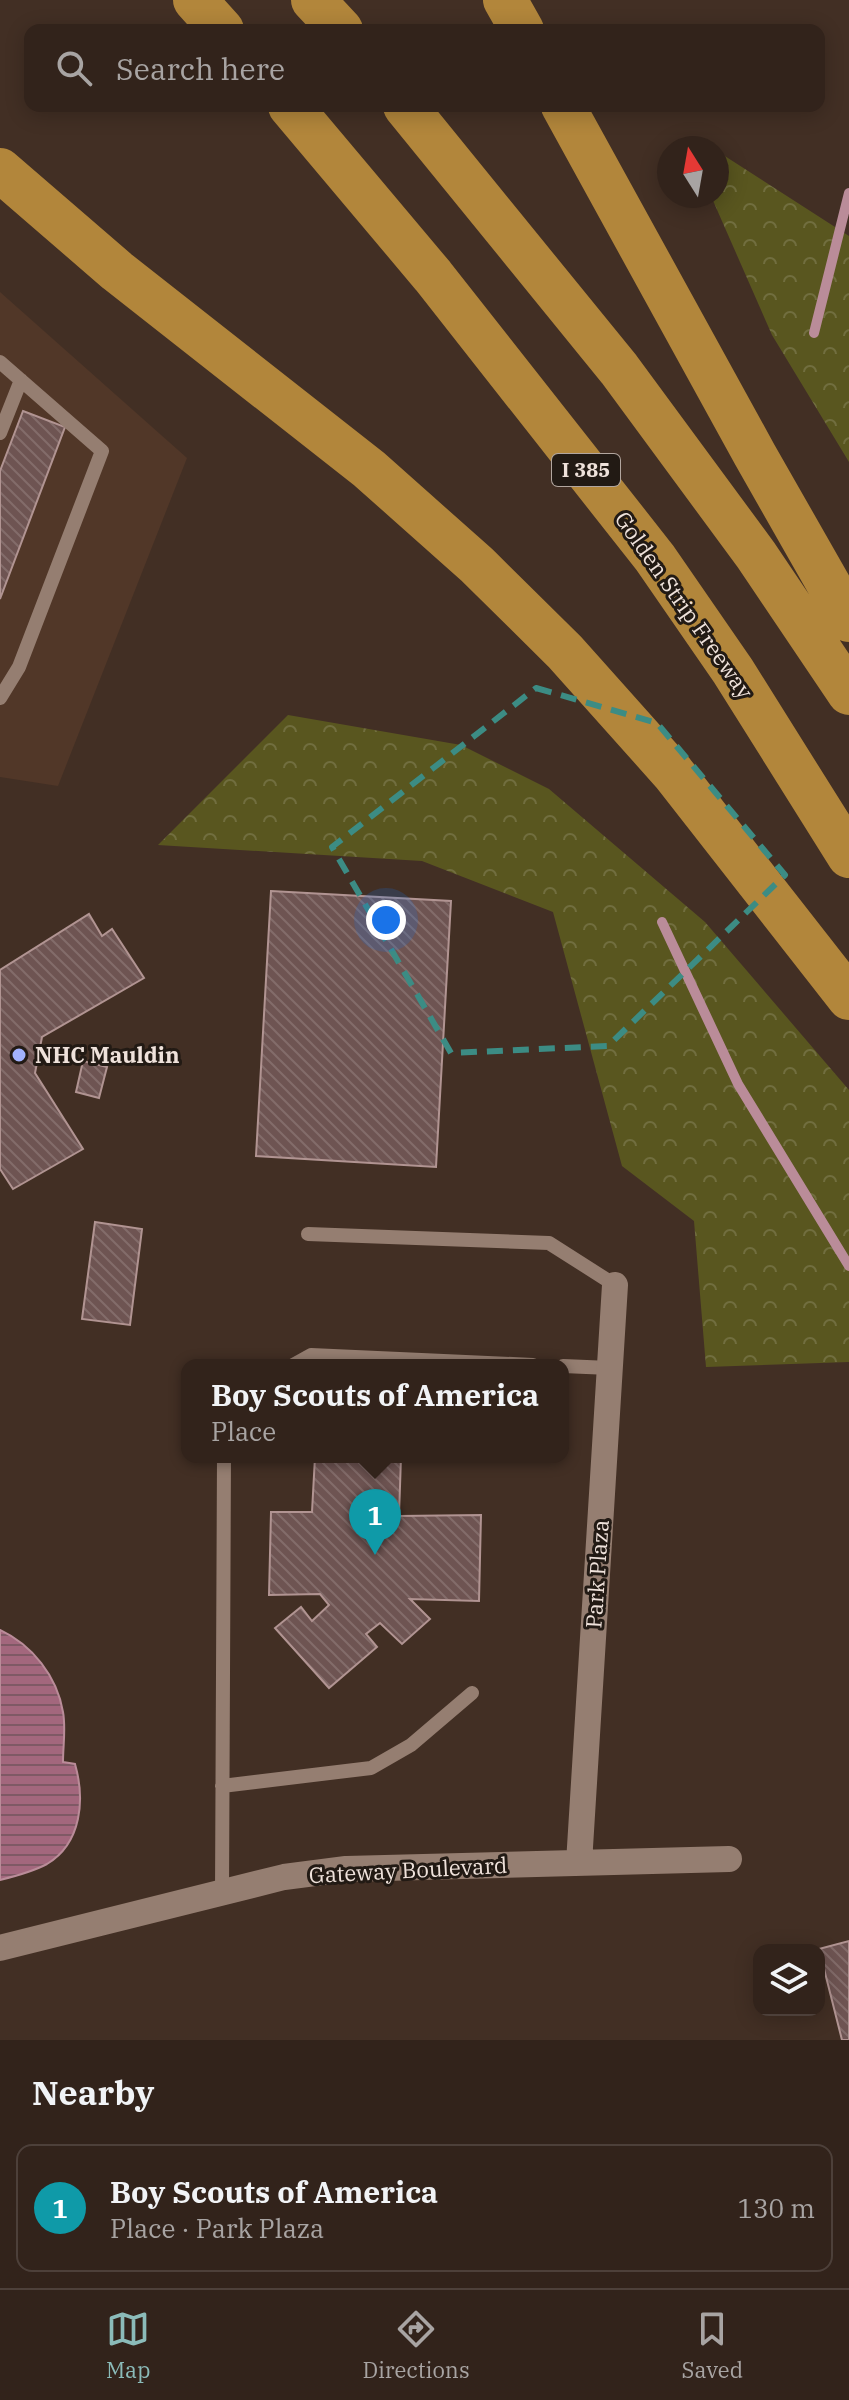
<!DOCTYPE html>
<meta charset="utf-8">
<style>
body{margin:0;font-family:"IBM Plex Serif",serif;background:#3d2f28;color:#f1f3f6}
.controls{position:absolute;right:24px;bottom:24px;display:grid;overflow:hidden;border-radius:16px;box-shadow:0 4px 20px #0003}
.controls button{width:72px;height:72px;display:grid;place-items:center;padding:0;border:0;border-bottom:2px solid #4d403a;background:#32231b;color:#f1f3f6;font:40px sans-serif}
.compass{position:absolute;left:657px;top:136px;width:72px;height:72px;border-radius:50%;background:#32231b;box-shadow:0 4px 20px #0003;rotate:349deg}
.you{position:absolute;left:386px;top:920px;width:28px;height:28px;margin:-20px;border:6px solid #fff;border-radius:50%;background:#1a73e8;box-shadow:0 0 0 12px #1a73e833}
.badge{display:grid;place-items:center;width:52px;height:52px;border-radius:50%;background:#8bbbb9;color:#fff;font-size:26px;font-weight:700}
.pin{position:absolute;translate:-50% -66px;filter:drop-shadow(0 2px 4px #0008)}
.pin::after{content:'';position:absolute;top:42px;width:28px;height:24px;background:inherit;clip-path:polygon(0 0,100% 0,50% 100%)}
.popup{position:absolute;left:181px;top:1359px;width:388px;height:104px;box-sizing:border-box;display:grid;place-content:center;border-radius:16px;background:#32231b;filter:drop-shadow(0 2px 6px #0005);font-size:26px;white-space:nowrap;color:#a8a4a3}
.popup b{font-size:30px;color:#f1f3f6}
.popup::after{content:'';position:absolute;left:50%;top:100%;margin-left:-16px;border:16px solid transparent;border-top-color:#32231b}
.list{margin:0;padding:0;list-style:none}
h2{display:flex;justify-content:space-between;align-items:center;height:104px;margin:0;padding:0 32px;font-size:34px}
h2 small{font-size:26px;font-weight:400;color:#a8a4a3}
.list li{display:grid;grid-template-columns:52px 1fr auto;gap:24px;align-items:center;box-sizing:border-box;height:128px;margin:0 16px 16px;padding:0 16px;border:2px solid #4d403a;border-radius:16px}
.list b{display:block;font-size:30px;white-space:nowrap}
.list p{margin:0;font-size:26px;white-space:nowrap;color:#a8a4a3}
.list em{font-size:26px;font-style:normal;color:#a8a4a3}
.icon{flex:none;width:44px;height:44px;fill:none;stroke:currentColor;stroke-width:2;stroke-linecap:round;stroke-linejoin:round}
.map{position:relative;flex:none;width:849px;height:2040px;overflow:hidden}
.search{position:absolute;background:#32231b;box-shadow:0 4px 20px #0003;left:24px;right:24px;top:24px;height:88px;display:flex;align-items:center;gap:20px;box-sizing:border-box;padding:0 28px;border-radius:16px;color:#a8a4a3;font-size:30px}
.sheet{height:248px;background:#32231b}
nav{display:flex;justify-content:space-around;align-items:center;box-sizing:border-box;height:112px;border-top:2px solid #4d403a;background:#32231b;font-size:22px;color:#a8a4a3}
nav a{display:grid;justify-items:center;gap:4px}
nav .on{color:#8bbbb9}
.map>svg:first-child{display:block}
.built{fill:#513728}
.forest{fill:url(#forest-crowns)}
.water{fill:url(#water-rules);stroke:#ba8c99;stroke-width:2}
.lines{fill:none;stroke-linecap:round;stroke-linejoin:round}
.stream{stroke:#ba8c99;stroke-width:10}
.building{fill:url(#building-back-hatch);stroke:#b19492;stroke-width:2}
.lane{stroke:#957e71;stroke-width:14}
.street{stroke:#957e71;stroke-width:26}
.highway{stroke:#b2863b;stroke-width:44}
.marked{fill:none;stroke:#3c8c84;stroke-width:6;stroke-dasharray:16 10;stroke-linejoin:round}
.poi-dot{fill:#a2b2fd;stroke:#221a14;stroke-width:3}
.labels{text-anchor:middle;stroke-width:6;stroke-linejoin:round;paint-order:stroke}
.shield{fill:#221a14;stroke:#b2a69f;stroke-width:2}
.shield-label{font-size:20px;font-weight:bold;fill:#efe2db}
.street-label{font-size:22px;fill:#efe2db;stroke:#221a14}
.poi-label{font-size:22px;font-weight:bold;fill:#efe2db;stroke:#221a14;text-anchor:start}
</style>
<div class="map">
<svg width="849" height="2040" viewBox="0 0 849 2040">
<defs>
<pattern id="forest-crowns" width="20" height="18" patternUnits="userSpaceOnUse" patternTransform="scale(2)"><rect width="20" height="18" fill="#59561f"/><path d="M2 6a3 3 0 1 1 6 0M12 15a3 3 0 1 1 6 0" fill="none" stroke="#716e3f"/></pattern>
<pattern id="water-rules" width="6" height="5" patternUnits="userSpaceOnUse" patternTransform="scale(2)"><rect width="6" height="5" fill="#a3677d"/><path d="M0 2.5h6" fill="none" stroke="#7f5965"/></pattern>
<pattern id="building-back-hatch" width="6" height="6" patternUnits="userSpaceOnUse" patternTransform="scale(2)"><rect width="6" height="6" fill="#6e5452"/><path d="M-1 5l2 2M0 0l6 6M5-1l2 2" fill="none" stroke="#836c6a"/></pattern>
</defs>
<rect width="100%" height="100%" fill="#422f24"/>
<path class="built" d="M0,292L187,458L58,786L0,777Z"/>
<path class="forest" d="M717,151L849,236V462L772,335L711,196H717Z
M288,715L461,745L549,789L705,922L849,1090V1362L706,1367L694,1221L622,1166L553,912L422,861L158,845Z"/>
<path class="water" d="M0,1630C32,1645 57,1676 63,1712C66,1728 63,1746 63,1762L75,1764C85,1799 82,1843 47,1864C32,1872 16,1876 0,1880Z"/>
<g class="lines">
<path class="stream" d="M814,333L849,193
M662,922L738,1084L849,1266"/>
</g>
<path class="building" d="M23,411L65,427L0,599V471Z
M271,891L451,901L436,1167L256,1156Z
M89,914L102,936L112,929L144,978L42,1037L35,1073L83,1149L13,1189L0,1169V970Z
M83,1061L107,1067L99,1098L76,1092Z
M95,1222L142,1229L130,1325L82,1319Z
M315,1457H401L399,1516L481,1515L479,1601L410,1599L430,1619L402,1644L380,1623L366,1634L377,1647L329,1688L275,1628L301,1607L312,1621L329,1605L320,1594L269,1595L271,1512H312Z
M849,1941V2040H842L819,1949Z"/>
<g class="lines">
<path class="lane" d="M0,362L102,451L19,667L0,698
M0,433L21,380
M308,1234L549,1243L615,1285
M293,1365L311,1355L533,1365
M563,1366L610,1368
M222,1786L371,1768L411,1745L472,1693
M222,1893L224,1457"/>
<path class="street" d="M579,1863L615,1285
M0,1948L284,1877L346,1869L729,1859"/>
<path class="highway" d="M195,0L222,30
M313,0L341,30
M505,0L522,30
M290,106L433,276L655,558L733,671L849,856
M405,106L619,369L756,555L849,693
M563,106L755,455L849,620
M0,170L117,271L369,469L477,565L565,652L673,773L849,998"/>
</g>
<path class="marked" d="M536,688L657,723L785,875L608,1046L451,1053L332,847Z"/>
<circle class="poi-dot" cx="19" cy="1055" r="8"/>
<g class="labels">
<rect class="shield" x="552" y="454" width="68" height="32" rx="6"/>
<g class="shield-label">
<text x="586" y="477">I 385</text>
</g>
<g class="street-label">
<text transform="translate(684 605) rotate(55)" y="8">Golden Strip Freeway</text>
<text transform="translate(597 1574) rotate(-86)" y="8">Park Plaza</text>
<text transform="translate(408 1870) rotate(-3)" y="8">Gateway Boulevard</text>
</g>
<g class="poi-label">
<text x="35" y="1063">NHC Mauldin</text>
</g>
</g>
</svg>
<div class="controls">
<button><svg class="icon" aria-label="layers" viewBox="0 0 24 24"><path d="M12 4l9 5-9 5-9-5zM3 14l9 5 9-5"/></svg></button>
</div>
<svg class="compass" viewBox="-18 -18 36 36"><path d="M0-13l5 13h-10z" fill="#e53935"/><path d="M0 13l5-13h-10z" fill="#a8a4a3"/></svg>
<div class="you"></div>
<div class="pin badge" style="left:375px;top:1555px;background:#0f9aa8">1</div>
<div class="popup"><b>Boy Scouts of America</b>Place</div>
<div class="search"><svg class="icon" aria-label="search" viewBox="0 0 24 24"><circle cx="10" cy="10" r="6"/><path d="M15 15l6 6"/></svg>Search here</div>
</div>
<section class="sheet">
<h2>Nearby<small></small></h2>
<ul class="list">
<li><span class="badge" style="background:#0f9aa8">1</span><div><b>Boy Scouts of America</b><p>Place · Park Plaza</p></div><em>130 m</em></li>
</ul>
</section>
<nav>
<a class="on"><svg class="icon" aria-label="map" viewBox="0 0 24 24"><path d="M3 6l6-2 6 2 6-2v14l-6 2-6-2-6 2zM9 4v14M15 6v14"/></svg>Map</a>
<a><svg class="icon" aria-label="directions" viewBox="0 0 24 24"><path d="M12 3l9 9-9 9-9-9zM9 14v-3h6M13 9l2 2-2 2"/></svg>Directions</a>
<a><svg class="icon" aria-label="saved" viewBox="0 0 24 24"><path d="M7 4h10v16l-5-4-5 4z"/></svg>Saved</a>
</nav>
